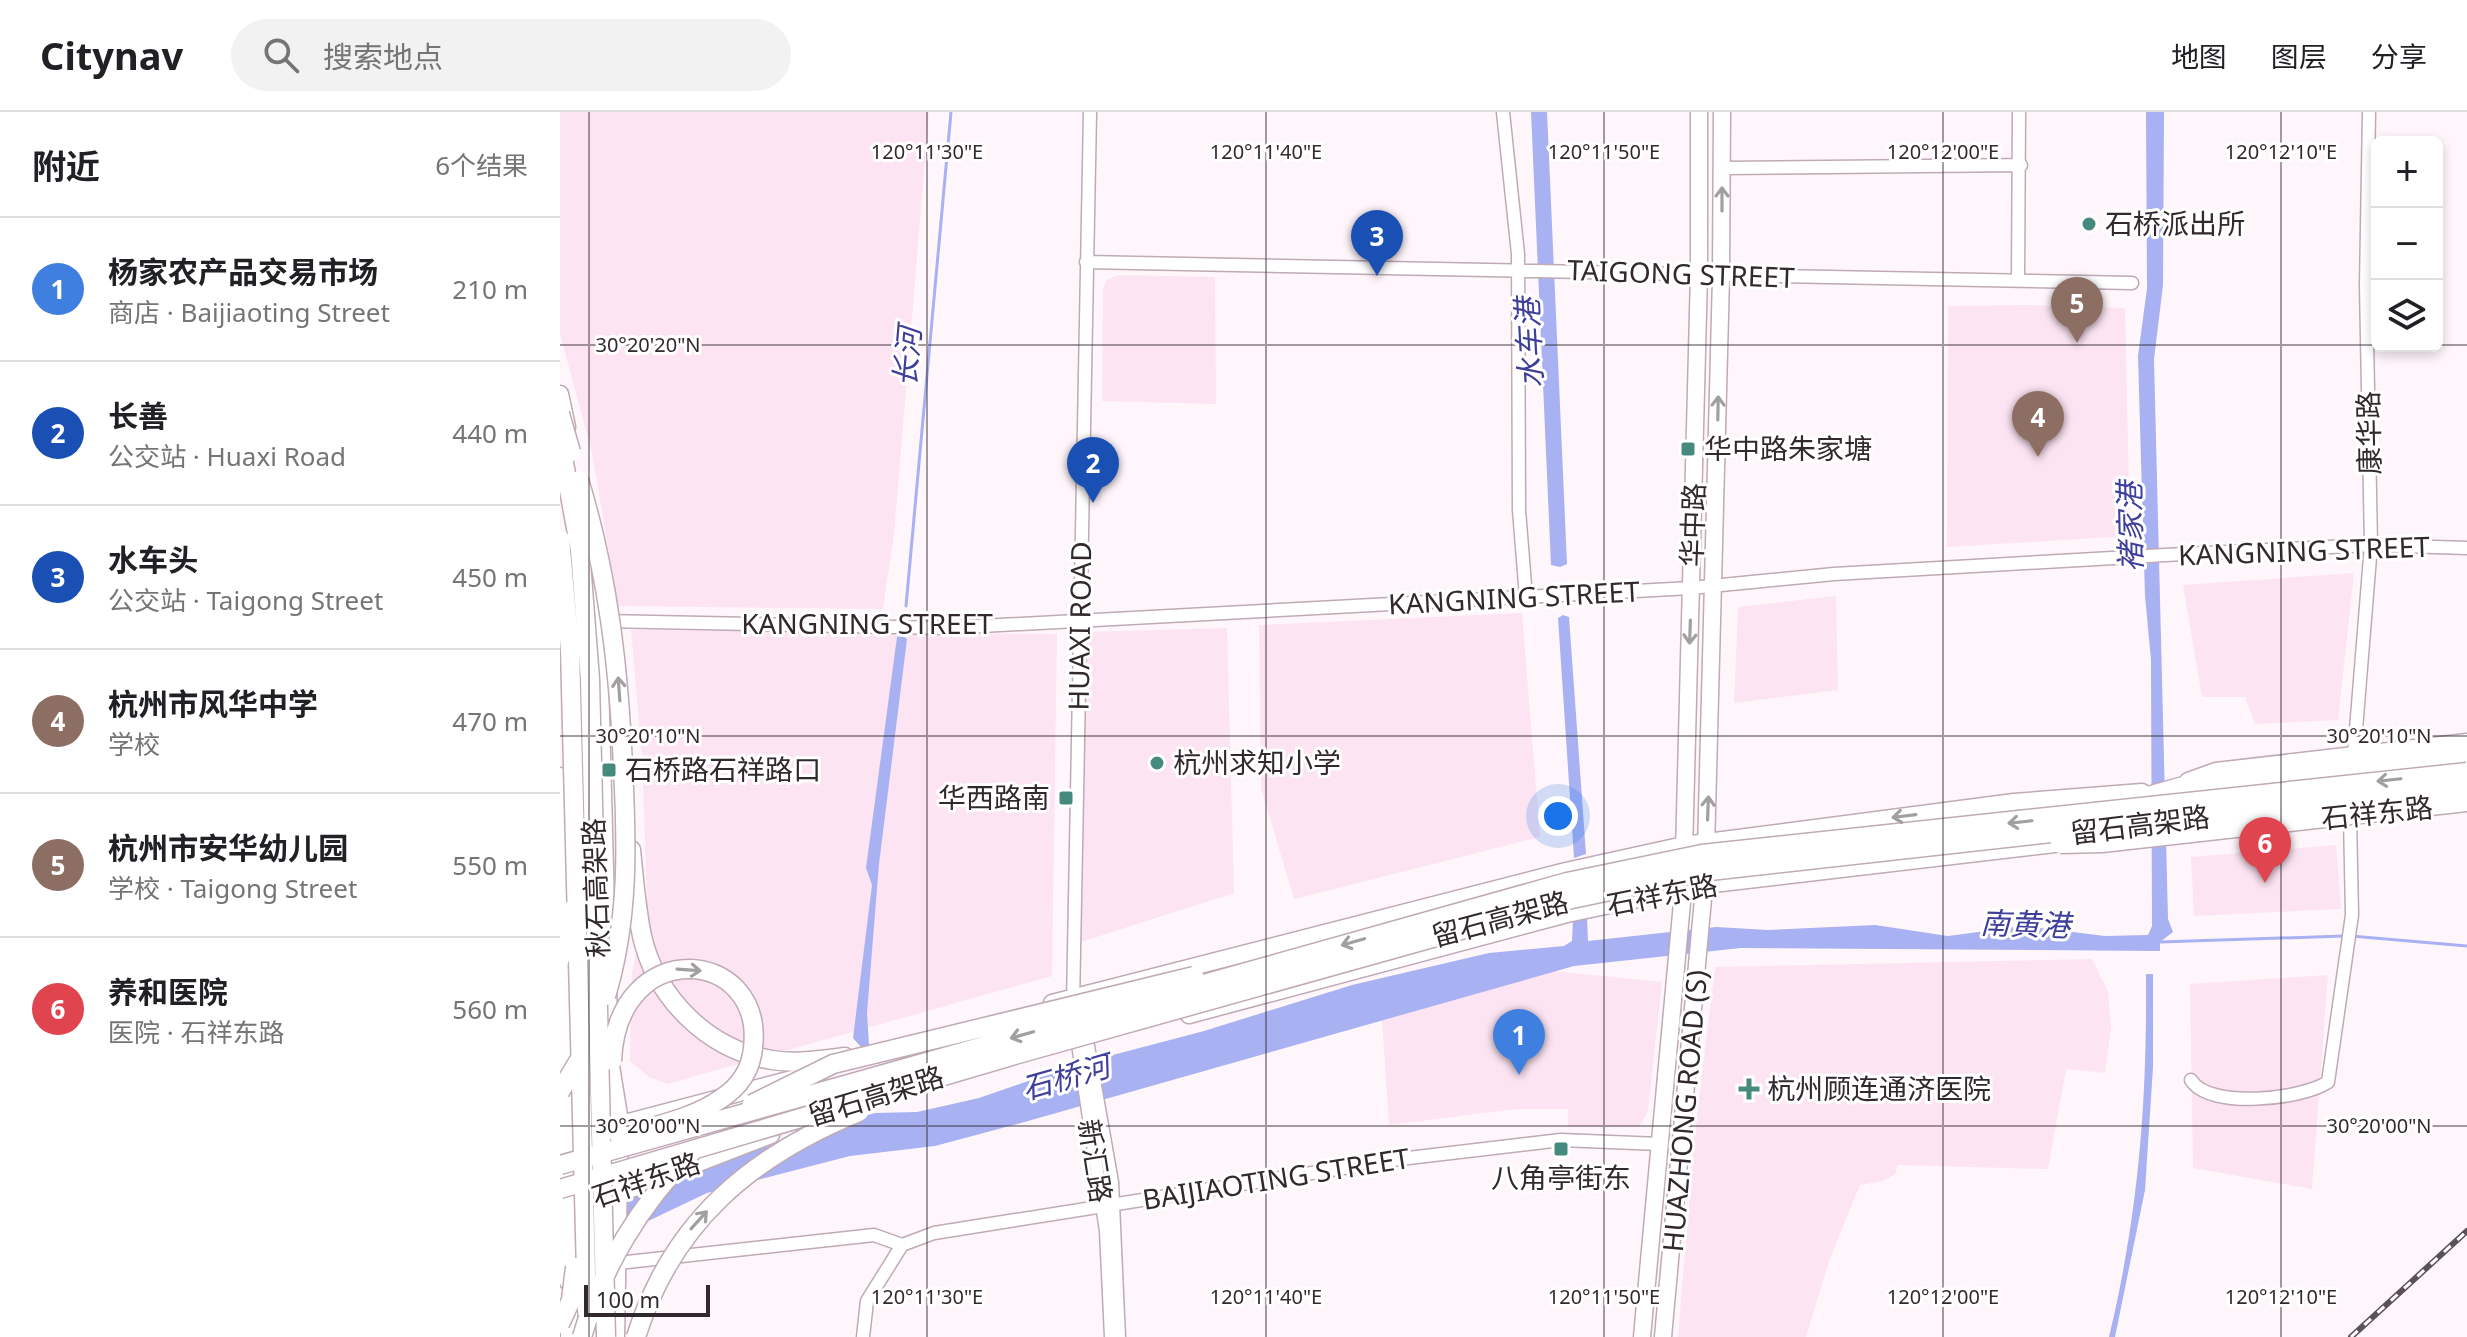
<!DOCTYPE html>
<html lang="zh">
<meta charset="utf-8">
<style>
body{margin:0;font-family:"Noto Sans","Noto Sans SC",sans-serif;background:#f2f2f2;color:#202124}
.controls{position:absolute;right:24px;top:24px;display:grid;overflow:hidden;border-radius:12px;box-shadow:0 4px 12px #0003}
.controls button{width:72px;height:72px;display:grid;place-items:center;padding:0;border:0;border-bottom:2px solid #e0e0e0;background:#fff;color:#202124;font:40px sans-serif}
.scale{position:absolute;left:24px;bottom:20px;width:126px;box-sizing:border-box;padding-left:8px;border:4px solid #31292e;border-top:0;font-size:22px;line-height:28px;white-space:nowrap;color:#31292e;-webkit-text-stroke:6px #fff;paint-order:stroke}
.you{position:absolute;left:998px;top:704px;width:28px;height:28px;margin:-20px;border:6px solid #fff;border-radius:50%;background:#1a73e8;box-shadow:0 0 0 12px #1a73e833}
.badge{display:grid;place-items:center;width:52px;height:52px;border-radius:50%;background:#7c3aed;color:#fff;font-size:26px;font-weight:700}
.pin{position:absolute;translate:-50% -66px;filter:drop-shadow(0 2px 4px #0008)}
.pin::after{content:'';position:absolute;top:42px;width:28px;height:24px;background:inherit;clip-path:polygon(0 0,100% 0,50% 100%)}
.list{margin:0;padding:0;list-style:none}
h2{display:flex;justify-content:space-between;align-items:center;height:104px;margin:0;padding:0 32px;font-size:34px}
h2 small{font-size:26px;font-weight:400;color:#757577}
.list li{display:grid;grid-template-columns:52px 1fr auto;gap:24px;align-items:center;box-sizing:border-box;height:144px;padding:0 32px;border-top:2px solid #e0e0e0}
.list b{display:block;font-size:30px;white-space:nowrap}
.list p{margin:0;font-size:26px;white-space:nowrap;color:#757577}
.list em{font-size:26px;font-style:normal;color:#757577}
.icon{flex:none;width:44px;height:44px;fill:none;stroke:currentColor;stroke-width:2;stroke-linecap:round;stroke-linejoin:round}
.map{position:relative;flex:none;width:1907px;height:1225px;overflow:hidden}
header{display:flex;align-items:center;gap:48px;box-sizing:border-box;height:112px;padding:0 40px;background:#fff;border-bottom:2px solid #e0e0e0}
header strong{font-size:38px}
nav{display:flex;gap:44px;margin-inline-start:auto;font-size:28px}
.search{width:560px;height:72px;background:#f2f2f2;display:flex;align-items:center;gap:20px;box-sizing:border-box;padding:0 28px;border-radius:44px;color:#757577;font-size:30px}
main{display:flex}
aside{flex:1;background:#fff}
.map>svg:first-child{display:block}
.built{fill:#fce4f2}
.water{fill:#a8b1f2}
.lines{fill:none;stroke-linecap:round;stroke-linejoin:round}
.stream{stroke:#a8b1f2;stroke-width:3}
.minor-casing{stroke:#bfaab6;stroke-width:15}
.major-casing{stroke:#bfaab6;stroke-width:19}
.highway-casing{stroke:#bfaab6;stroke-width:21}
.minor{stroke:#fff;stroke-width:12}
.major{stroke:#fff;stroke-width:16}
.highway{stroke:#fff;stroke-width:18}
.rail-casing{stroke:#5a5257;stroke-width:6}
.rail{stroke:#fff;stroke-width:3;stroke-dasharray:9;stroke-linecap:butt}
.highway-bridge-casing{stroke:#bfaab6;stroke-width:21;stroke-linecap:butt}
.highway-bridge{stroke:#fff;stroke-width:18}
.oneway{stroke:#a29fa1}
.ticks{fill:none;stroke:#31292e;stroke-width:2;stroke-opacity:0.45}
.poi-dot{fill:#46897d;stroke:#fff;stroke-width:3}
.labels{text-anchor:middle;stroke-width:6;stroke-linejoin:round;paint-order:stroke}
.poi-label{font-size:28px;fill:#31292e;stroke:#fff;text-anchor:start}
.street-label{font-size:28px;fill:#31292e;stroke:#fff}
.water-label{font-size:30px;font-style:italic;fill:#3e3e9b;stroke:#fff}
.ticks-label{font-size:20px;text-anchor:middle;fill:#31292e;stroke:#fff;stroke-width:6;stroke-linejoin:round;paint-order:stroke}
</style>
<header>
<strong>Citynav</strong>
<div class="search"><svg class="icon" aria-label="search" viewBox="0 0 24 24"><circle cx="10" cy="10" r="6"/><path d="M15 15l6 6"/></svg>搜索地点</div>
<nav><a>地图</a><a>图层</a><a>分享</a></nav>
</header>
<main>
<aside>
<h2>附近<small>6个结果</small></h2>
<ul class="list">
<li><span class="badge" style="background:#3f7fe0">1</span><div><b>杨家农产品交易市场</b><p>商店 · Baijiaoting Street</p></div><em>210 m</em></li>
<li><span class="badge" style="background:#1a4fb4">2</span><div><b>长善</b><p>公交站 · Huaxi Road</p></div><em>440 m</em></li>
<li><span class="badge" style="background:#1a4fb4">3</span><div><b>水车头</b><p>公交站 · Taigong Street</p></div><em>450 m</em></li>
<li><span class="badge" style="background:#8d6e63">4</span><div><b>杭州市风华中学</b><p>学校</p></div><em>470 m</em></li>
<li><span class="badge" style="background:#8d6e63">5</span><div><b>杭州市安华幼儿园</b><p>学校 · Taigong Street</p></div><em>550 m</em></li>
<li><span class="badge" style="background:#e0444e">6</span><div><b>养和医院</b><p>医院 · 石祥东路</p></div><em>560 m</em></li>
</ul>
</aside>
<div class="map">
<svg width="1907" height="1225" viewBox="0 0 1907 1225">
<rect width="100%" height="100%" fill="#fff6fb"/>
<path class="built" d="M0,0H369L334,422L323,497L58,494L32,341L0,222Z
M558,163L655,165L656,292L542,289L543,177L547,168Z
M1468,193L1565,196L1570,424L1387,435L1388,194Z
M1794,461L1778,608L1695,612L1685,585H1642L1623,473Z
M1276,484L1278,578L1174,591L1178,495Z
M962,501L980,725L734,787L701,676L699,513Z
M667,516L674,781L521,830L524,520Z
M71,518L497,522L492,864L107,972L89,965L70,949L72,861L87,786L82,643Z
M1776,733L1781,797L1634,804L1631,745Z
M1532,847L1548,880L1551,915L1545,961L1506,957L1488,1057L1338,1053L1335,1062L1323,1069L1300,1073L1269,1149L1246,1225H1118L1134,1028L1155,855Z
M992,859L1102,870L1088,999L1079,1015H1008V997H956L829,1013L822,907Z
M1768,863L1752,1077L1633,1056L1630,872Z"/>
<path class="water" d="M971,0H987L1007,452L1000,455L991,453Z
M1586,0H1604L1603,173L1594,247L1608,807L1613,820L1600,830V839L1181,836L1014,854L461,1011L375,1034L290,1044L147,1081L84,1111L8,1124L0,1105L52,1096L119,1062L297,1006L315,1001L357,1000L419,986L511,954L644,919L792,873L929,841L1004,834L1012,829L1013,807L1027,805L1028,829L1156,815L1208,818L1315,813L1388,824L1464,814L1545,824L1588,823L1592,814L1591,548L1585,484L1578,244L1587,176Z
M1003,503L1009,505L1026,742L1014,746L998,506Z
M342,523L347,527L319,752L307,901L309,933L301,935L293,926L312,773L306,756L337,525Z
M1586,862H1593V955L1585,1078L1555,1225H1549C1579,1099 1587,991 1586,862Z"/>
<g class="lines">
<path class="stream" d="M346,494L391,0
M1791,824L1907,834
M1600,830L1784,824"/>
<defs>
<path id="minor" d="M943,0L958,142L959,398L966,485
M1162,56L1461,53
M526,150L1572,171
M1458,168L1459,0
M43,509L385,516L1131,476L1274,462L1605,443L1811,433L1907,436
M1794,642L1811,433L1806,174L1809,0
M513,892L530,0
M525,917L552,1070L559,1225
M516,919L546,1119L551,1225
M1631,968C1649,998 1743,987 1768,970L1792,803L1790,705
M58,1151L314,1123L342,1133
M303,1225L307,1189L342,1133L374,1121L840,1047L1001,1028L1100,1032"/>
<path id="major" d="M0,282L7,315
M31,469L40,565L50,948L60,1009L56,1225
M0,664L8,1170
M1628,669L1656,659L1907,630
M1146,737L1161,165L1162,0
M1124,741L1139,162V0
M492,891L1006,759L1124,733L1454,690L1582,680
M629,903L1007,802L1145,773L1511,730
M0,1028L232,967
M0,1095L61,1081L211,1023
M9,1193V1225
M1082,1225L1124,769
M1103,1225L1145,765"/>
<path id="highway" d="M1556,693L1627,673L1907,642
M71,738C74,766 76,796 82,824C96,886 148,938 212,948C236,952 262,948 285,945"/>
</defs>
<use href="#minor" class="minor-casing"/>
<use href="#major" class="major-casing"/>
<use href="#highway" class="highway-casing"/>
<use href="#minor" class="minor"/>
<use href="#major" class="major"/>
<use href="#highway" class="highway"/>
<defs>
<path id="rail" d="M1791,1225L1907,1119"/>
</defs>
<use href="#rail" class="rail-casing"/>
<use href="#rail" class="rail"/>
<defs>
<path id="highway-bridge" d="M0,302L11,340
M0,329L20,438L30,567L46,1225
M19,368C48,462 59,557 63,655C67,733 69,808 46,884
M0,427L10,538L27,1200
M1500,732L1542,731L1907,690
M0,847L8,799
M52,949C57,822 205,835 193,936C191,957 180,974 162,986C133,1007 93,1014 59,1024
M0,980L19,948
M192,992L273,952L634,864
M0,1053L1007,770L1142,742L1907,660
M0,1077L458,942L1012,787L1141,760L1907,675
M0,1212L11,1188L15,1155
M22,1225C42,1155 81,1091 132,1040
M76,1225C112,1110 190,1045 299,1000"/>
</defs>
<use href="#highway-bridge" class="highway-bridge-casing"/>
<use href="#highway-bridge" class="highway-bridge"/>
</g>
<defs><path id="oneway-shaft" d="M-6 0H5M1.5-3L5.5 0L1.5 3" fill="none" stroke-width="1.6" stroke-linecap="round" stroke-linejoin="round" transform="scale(2)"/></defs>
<g class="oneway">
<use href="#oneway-shaft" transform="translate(1162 87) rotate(-90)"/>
<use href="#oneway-shaft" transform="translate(1158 296) rotate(-89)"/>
<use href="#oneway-shaft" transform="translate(1130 520) rotate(92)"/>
<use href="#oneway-shaft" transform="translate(59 577) rotate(-94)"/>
<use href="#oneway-shaft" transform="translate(1829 668) rotate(174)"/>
<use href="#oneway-shaft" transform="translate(1148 696) rotate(-88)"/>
<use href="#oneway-shaft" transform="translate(1344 704) rotate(173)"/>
<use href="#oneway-shaft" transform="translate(1460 710) rotate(174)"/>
<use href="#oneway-shaft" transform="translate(793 830) rotate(164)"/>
<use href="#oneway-shaft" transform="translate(129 858) rotate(4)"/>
<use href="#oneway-shaft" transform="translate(462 923) rotate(164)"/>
<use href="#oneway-shaft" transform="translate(139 1108) rotate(-48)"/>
</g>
<path class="ticks" d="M29,0V1225M367,0V1225M706,0V1225M1044,0V1225M1383,0V1225M1721,0V1225M0,233H1817M1877,233H1907M0,624H1907M0,1014H1907"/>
<g class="poi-dot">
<circle cx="1529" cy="112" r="8"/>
<rect x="1120" y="329" width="16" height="16" rx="4"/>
<circle cx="597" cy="651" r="8"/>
<rect x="41" y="650" width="16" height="16" rx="4"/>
<rect x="498" y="678" width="16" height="16" rx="4"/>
<path d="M1185 965h8v8h8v8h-8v8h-8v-8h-8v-8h8z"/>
<rect x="993" y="1029" width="16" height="16" rx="4"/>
</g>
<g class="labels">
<g class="poi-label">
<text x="1545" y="122">石桥派出所</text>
<text x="1144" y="347">华中路朱家塘</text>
<text x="613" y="661">杭州求知小学</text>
<text x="65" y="668">石桥路石祥路口</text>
<text x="490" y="696" text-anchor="end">华西路南</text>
<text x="1207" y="987">杭州顾连通济医院</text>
<text x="1001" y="1076" text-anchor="middle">八角亭街东</text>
</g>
<g class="street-label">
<text transform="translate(1121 162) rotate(2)" y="10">TAIGONG STREET</text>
<text transform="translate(1809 321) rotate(-91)" y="10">康华路</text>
<text transform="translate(1133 413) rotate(-88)" y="10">华中路</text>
<text transform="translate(1744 439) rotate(-2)" y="10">KANGNING STREET</text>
<text transform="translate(954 486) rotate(-3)" y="10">KANGNING STREET</text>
<text x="307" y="522">KANGNING STREET</text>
<text transform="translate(520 514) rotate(-89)" y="10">HUAXI ROAD</text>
<text transform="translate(1817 701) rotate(-6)" y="10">石祥东路</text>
<text transform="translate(1580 713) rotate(-7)" y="10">留石高架路</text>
<text transform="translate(36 776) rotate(-92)" y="10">秋石高架路</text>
<text transform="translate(1102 783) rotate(-11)" y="10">石祥东路</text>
<text transform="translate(940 807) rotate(-15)" y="10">留石高架路</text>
<text transform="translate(316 984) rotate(-17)" y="10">留石高架路</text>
<text transform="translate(1125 999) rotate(-85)" y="10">HUAZHONG ROAD (S)</text>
<text transform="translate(535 1049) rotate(81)" y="10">新汇路</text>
<text transform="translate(716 1067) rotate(-9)" y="10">BAIJIAOTING STREET</text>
<text transform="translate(86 1068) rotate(-19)" y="10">石祥东路</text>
</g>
<g class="water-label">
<text transform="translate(970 231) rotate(-93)" y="10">水车港</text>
<text transform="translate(348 245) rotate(-85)" y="10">长河</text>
<text transform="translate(1571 415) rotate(-91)" y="10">褚家港</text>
<text transform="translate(1465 813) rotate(2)" y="10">南黄港</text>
<text transform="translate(506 966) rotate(-16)" y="10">石桥河</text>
</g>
</g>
<g class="ticks-label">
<text x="367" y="47">120°11'30"E</text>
<text x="706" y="47">120°11'40"E</text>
<text x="1044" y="47">120°11'50"E</text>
<text x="1383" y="47">120°12'00"E</text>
<text x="1721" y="47">120°12'10"E</text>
<text x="88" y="240">30°20'20"N</text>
<text x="88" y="631">30°20'10"N</text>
<text x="1819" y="631">30°20'10"N</text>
<text x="88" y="1021">30°20'00"N</text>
<text x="1819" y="1021">30°20'00"N</text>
<text x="367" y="1192">120°11'30"E</text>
<text x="706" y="1192">120°11'40"E</text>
<text x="1044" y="1192">120°11'50"E</text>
<text x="1383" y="1192">120°12'00"E</text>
<text x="1721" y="1192">120°12'10"E</text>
</g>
</svg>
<div class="controls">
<button>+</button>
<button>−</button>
<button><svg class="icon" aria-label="layers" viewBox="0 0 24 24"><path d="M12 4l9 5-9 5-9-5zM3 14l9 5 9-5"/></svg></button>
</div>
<div class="scale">100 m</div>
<div class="you"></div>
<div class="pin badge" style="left:959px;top:963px;background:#3f7fe0">1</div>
<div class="pin badge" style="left:533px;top:391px;background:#1a4fb4">2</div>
<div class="pin badge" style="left:817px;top:164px;background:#1a4fb4">3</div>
<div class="pin badge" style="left:1478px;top:345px;background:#8d6e63">4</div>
<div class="pin badge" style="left:1517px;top:231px;background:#8d6e63">5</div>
<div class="pin badge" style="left:1705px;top:771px;background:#e0444e">6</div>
</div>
</main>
